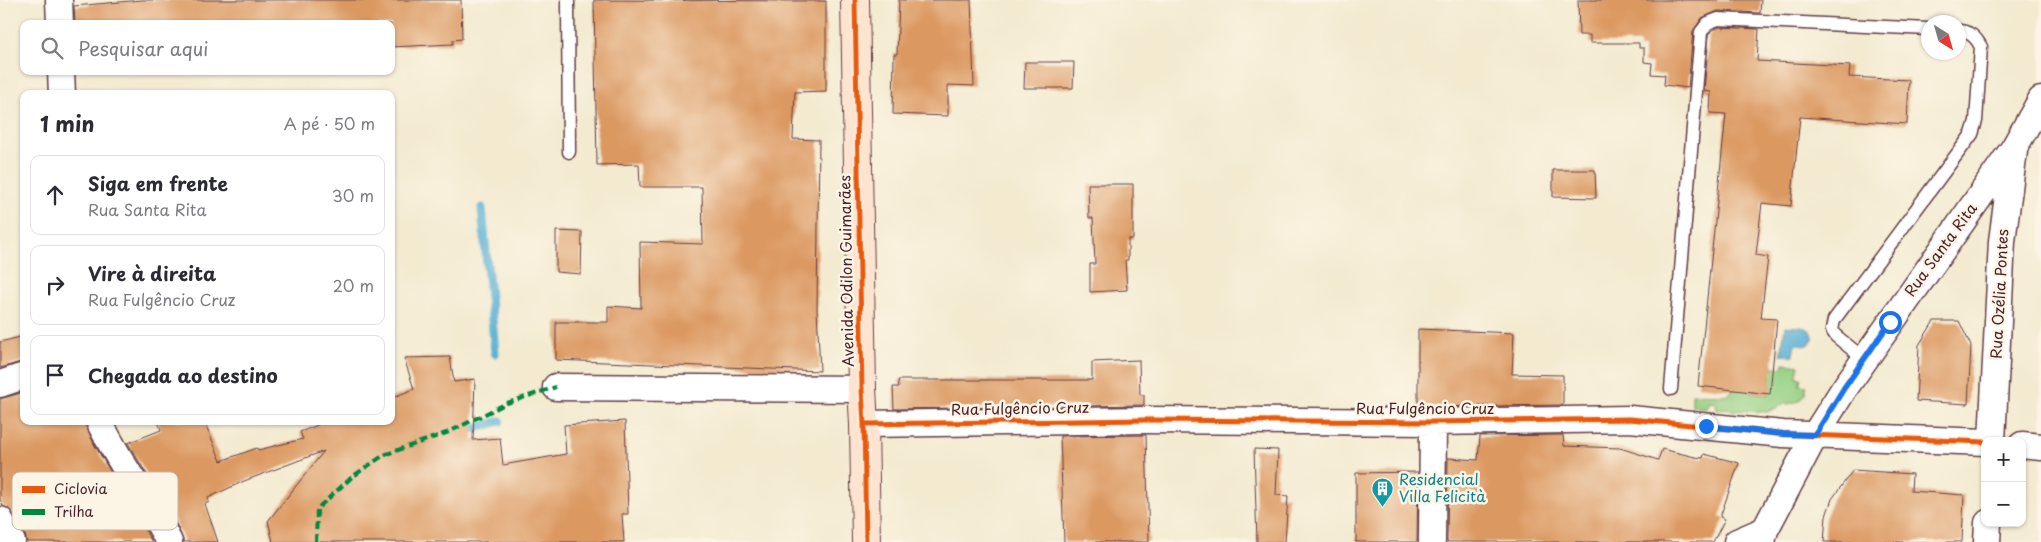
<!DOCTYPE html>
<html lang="pt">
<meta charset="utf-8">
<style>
body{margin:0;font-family:"Playpen Sans",sans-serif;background:#f7f7f7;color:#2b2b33}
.controls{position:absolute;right:15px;bottom:15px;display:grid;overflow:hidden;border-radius:10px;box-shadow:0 1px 4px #0004}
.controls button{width:45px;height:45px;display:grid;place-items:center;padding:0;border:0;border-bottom:1px solid #e1e1e2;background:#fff;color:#2b2b33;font:25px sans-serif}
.compass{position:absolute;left:1921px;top:15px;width:45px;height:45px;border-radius:50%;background:#fff;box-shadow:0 1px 4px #0004;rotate:143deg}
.stop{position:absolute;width:15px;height:15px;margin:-11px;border:4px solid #1a73e8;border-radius:50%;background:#fff}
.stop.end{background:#1a73e8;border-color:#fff;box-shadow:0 1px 5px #0008}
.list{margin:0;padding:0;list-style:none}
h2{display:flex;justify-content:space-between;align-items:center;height:65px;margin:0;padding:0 20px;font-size:21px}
h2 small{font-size:16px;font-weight:400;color:#7c7c81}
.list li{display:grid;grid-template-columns:32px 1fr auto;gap:15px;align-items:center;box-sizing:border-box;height:80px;margin:0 10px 10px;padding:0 10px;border:1px solid #e1e1e2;border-radius:10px}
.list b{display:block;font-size:19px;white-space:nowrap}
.list p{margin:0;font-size:16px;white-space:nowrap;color:#7c7c81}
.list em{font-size:16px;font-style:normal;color:#7c7c81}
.icon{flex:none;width:28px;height:28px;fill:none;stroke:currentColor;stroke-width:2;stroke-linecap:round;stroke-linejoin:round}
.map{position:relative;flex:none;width:2041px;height:542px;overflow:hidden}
.search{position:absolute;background:#fff;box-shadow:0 1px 4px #0004;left:20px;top:20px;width:375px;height:55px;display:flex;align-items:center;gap:12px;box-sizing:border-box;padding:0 18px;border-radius:10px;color:#7c7c81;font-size:19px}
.panel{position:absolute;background:#fff;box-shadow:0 1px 4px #0004;left:20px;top:90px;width:375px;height:335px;border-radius:10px}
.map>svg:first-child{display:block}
.green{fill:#98d286;stroke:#717858}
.water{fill:#56b0d4;stroke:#506880}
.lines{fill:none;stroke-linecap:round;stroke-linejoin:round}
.stream{stroke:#56b0d4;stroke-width:9}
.building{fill:#db9861}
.lane-casing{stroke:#633d44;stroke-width:15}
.street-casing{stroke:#633d44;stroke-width:29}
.secondary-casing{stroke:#633d44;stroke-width:30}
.lane{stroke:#fff;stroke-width:12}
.street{stroke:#fff;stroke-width:26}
.secondary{stroke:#fde4d1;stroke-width:28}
.quiet{stroke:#00873e;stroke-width:4;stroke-dasharray:8 4;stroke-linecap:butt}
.cycleway-casing{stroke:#fcf5e5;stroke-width:8}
.cycleway{stroke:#e8590c;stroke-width:5}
.route{stroke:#1a73e8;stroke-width:6}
.labels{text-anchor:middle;stroke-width:5;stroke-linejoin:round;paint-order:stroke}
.street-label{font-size:15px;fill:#4a1f2b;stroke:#fcf5e5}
.culture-label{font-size:15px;fill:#0d838f;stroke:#fcf5e5;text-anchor:start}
.key{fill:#fcf5e5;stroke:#c7b5ad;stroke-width:1}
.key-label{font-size:14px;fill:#4a1f2b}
</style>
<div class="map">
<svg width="2041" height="542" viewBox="0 0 2041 542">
<rect width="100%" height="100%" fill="#fcf5e5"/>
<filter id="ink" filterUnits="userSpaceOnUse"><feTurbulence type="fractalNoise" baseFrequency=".02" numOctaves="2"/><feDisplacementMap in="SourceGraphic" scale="10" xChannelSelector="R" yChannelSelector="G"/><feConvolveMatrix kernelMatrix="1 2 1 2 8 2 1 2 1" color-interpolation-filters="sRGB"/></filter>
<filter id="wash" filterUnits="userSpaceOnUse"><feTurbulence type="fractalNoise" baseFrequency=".0096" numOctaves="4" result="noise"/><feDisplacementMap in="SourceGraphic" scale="20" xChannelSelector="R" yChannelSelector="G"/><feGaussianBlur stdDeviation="1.12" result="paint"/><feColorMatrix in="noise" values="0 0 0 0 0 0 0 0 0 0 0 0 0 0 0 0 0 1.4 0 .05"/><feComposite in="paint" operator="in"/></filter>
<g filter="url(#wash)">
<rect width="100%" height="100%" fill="#f3ead0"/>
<path class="green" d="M1784,363L1799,365L1796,377L1801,378L1799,385L1807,386L1805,390L1807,391L1799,401L1787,404V403L1767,412L1731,410L1729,408L1717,409L1716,402L1708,401L1707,408L1692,406V394L1725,395L1731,393L1734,384L1748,382V392L1769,395L1772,367L1783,368Z"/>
<path class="water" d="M1785,326C1792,327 1802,326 1808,329C1815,333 1815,343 1807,345C1804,345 1799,344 1795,344L1793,356L1781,355Z"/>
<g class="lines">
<path class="stream" d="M482,208L495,353
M462,432L500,421"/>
</g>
<g id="blocks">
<path class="building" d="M142,0H461L462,39L453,40V44L391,47V24H75L74,6Z
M594,0L826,1V91L795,92L793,139L819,140L817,309L820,371L556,360V322H608V306L641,308L640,242L703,244L702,187H640L639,164L597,165Z
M899,0H971L974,86L948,85V116L893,114L894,54H897Z
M1578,0H1761L1760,13L1718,11L1702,18L1693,31L1688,88L1664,85L1665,75L1651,74L1652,63L1644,62V48H1639V43H1590V35H1579Z
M1719,27L1759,29L1757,61L1850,66L1849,77L1909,80L1907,124L1800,117L1791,206L1762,203L1756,255L1768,257L1761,318L1777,319L1770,394L1698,386L1726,114L1710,113L1711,92L1704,91L1709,35L1713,30Z
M1025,62H1074L1073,88H1024Z
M1553,170H1595L1596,198L1553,197Z
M1088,184H1133V239H1128V260H1125L1127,290L1090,292V264H1095L1093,218H1089Z
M556,231L582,232L581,274L556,272Z
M1934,321H1959L1971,346L1968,404L1916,401L1919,345Z
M1418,329L1514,333L1512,374L1563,375V405L1418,407Z
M24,336V361L0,368V342Z
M450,357L454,382L475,379L473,440L500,438L503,465L566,454L564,425L625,421L628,514H622L624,542H273L268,521L324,451L244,481L208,498L209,502L205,504L218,542H184L174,519L128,443L161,430L158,421H204L221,461L257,448L258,450L303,439L300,432L328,421H391V398L414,389L404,358Z
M1139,360L1140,395H1144V405L894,409L893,387H899L898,380H1092V362Z
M24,392V421H84L94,444L152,542H27L25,535L13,513L3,506L0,499V399Z
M1146,435L1149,542H1064L1060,436Z
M1563,435L1564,446L1620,448L1658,460L1662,449L1695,457L1703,458L1704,454L1739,463L1720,517L1725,519L1713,542H1447L1448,458L1478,460L1480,436Z
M1254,449L1278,450L1276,495L1288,496L1285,542H1257Z
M1853,470L1912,474L1911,491L1964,495L1962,542H1824L1826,516L1832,499Z
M1418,472L1417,542H1356V473Z"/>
</g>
</g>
<g filter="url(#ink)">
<use href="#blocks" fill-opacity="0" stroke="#633d44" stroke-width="1"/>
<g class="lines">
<defs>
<path id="lane" d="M568,0L569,152
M1864,359L1836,336L1832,330L1834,320L1972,134L1976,121L1981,47C1976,37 1970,31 1958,31
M1671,389L1701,32L1708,23L1718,19L1928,29"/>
<path id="street" d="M59,0L60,24
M61,71L62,94
M0,384L24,376
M556,387L862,389
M99,421C119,463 148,500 169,542
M864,424L1147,420L1433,422L1630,419L1783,434L1985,442
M1992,441L2002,241L2014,151
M2022,445L2041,447
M0,520L12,542
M1432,542L1433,422
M1737,542L1765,530
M1762,542L1765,530L1815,435L1844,389L2014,148L2041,100
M1987,542L1988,523"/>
<path id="secondary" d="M855,0L862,389L864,424L866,542"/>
</defs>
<use href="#lane" class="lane-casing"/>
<use href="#street" class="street-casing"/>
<use href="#secondary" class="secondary-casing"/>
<use href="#lane" class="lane"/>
<use href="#street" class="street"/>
<use href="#secondary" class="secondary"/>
<path class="quiet" d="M316,542L317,509L321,505L352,477L384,455L449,432L507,403L556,387"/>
<defs>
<path id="cycleway" d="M855,0L862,389L864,424L866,542
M864,424L1147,420L1433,422L1630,419L1783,434L1985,442"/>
</defs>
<use href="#cycleway" class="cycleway-casing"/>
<use href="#cycleway" class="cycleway"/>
</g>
</g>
<g class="lines" filter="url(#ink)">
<path class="route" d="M1706,426L1783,434L1815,435L1844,388L1890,322"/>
</g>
<defs>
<symbol id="building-pin" viewBox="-11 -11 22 30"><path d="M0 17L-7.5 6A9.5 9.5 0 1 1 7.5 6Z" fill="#0f9aa8" stroke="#fcf5e5"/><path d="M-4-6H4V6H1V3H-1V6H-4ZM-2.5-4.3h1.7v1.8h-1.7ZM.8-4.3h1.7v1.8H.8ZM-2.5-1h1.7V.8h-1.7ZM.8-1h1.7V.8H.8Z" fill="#fff"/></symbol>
</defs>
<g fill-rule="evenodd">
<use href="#building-pin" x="1370" y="476" width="25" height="34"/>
</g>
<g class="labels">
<g class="street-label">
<text transform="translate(1941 250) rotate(-54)" y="5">Rua Santa Rita</text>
<text transform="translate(847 271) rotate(-91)" y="5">Avenida Odilon Guimarães</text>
<text transform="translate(2000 294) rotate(-87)" y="5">Rua Ozélia Pontes</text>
<text transform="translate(1020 409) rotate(-1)" y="5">Rua Fulgêncio Cruz</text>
<text x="1425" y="414">Rua Fulgêncio Cruz</text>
</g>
<g class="culture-label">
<text x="1399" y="485">Residencial<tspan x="1399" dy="17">Villa Felicità</tspan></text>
</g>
</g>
<rect x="12" y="472" width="166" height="58" rx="8" class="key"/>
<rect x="22" y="486" width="23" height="7" fill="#e8590c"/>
<rect x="22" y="509" width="23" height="6" fill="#00873e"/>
<g class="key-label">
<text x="54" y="494">Ciclovia</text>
<text x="54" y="517">Trilha</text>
</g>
</svg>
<div class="controls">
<button>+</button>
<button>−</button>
</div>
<svg class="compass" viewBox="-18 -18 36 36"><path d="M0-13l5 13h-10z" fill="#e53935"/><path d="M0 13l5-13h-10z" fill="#7c7c81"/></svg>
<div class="stop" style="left:1890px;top:322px"></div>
<div class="stop end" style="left:1706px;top:426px"></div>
<div class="search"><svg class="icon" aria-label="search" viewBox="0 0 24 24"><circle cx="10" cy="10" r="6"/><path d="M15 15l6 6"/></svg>Pesquisar aqui</div>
<section class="panel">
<h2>1 min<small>A pé · 50 m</small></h2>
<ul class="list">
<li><svg class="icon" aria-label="ahead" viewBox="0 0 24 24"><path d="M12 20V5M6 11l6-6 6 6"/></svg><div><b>Siga em frente</b><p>Rua Santa Rita</p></div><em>30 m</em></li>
<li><svg class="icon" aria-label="right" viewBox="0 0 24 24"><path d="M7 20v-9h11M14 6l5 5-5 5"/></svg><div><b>Vire à direita</b><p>Rua Fulgêncio Cruz</p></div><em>20 m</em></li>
<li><svg class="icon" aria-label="arrive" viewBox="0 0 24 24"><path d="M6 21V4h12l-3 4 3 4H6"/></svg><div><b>Chegada ao destino</b></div></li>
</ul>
</section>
</div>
